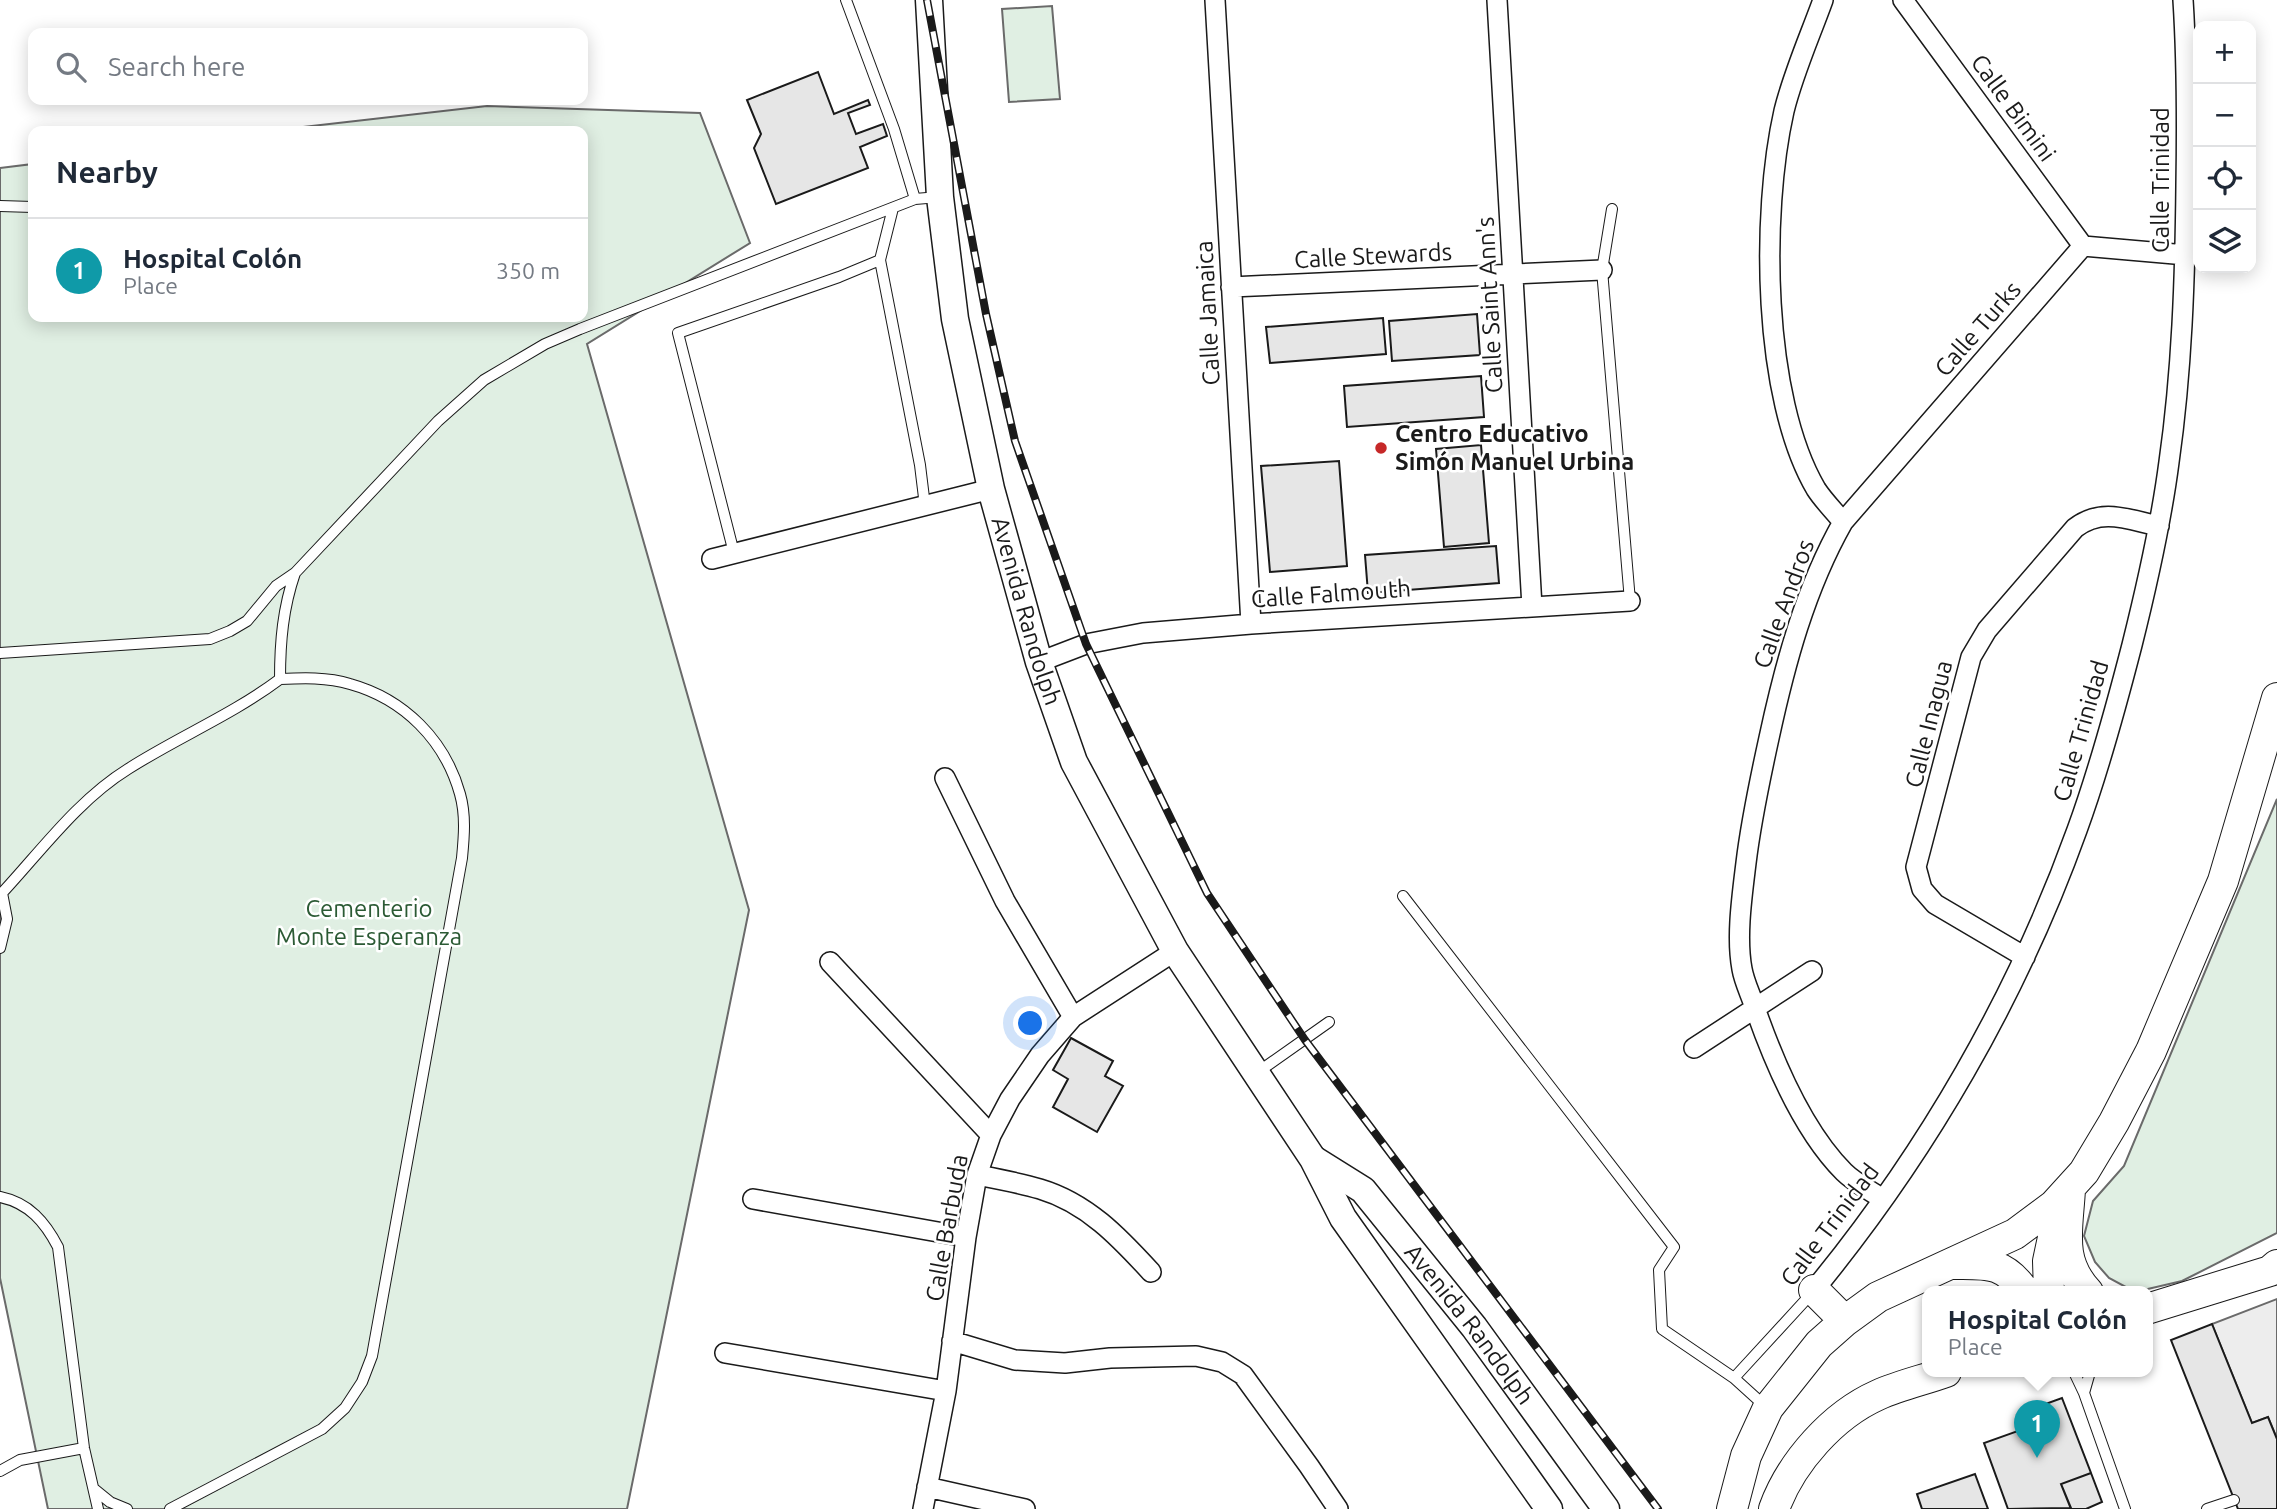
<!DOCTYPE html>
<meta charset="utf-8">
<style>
body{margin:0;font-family:Ubuntu,sans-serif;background:#f2f2f3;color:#1f2937}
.controls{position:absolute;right:21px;top:21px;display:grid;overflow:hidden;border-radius:14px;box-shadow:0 4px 18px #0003}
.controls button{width:63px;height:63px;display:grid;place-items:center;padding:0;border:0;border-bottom:2px solid #e0e1e3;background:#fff;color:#1f2937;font:35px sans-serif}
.you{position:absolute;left:1031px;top:1024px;width:24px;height:24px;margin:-18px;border:5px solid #fff;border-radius:50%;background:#1a73e8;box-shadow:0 0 0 10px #1a73e833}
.badge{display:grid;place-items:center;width:46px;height:46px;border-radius:50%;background:#c62828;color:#fff;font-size:23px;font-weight:700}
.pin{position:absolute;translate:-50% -58px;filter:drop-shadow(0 2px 4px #0008)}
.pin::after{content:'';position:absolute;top:37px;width:24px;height:21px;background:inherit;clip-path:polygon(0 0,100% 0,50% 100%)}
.popup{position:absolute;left:1922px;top:1286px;width:231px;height:91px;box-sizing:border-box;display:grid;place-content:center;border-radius:14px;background:#fff;filter:drop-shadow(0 2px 5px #0005);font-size:23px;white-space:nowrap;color:#747a83}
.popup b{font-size:26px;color:#1f2937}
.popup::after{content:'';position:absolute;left:50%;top:100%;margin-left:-14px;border:14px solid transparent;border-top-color:#fff}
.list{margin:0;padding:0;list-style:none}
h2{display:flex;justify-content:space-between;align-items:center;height:91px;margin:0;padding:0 28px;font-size:30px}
h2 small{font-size:23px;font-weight:400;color:#747a83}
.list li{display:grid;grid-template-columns:46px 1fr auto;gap:21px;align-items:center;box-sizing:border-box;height:105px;padding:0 28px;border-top:2px solid #e0e1e3}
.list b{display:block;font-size:26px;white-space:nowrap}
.list p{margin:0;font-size:23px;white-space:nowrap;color:#747a83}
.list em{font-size:23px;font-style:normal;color:#747a83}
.icon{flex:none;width:38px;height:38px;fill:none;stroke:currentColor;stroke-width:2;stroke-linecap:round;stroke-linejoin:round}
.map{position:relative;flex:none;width:2277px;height:1509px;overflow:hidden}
.search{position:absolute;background:#fff;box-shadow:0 4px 18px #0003;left:28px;top:28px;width:560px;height:77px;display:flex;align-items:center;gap:18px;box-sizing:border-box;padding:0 24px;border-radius:14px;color:#747a83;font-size:26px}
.panel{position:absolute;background:#fff;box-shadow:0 4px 18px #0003;left:28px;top:126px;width:560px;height:196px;border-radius:14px}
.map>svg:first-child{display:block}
.green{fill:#e0efe3;stroke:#6a6a6a;stroke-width:2}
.parking{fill:#ededed;stroke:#6a6a6a;stroke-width:2}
.building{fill:#e6e6e6;stroke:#1a1a1a;stroke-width:2}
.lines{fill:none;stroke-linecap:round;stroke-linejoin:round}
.lane-casing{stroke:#1a1a1a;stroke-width:12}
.street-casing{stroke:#1a1a1a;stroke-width:22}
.secondary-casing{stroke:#1a1a1a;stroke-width:29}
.primary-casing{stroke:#1a1a1a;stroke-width:32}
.lane{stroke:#fff;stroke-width:10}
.street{stroke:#fff;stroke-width:19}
.secondary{stroke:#fff;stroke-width:26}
.primary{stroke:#fff;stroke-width:30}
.rail-casing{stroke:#1a1a1a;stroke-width:8}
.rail{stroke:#fff;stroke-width:5;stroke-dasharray:16;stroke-linecap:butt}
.poi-dot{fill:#c62828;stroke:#fff;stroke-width:2.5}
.labels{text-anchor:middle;stroke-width:5;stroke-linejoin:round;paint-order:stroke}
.street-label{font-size:24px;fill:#1a1a1a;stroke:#fff}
.poi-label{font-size:24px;font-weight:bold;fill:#1a1a1a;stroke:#fff;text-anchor:start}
.park-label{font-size:24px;fill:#2b5a34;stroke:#fff}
</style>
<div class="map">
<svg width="2277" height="1509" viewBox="0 0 2277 1509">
<rect width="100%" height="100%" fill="#fff"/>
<path class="green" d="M1052,6L1060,99L1009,102L1002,9Z
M487,106L700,113L750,243L587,344L749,910L627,1509H48L0,1278V168L33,164V317H583V131H268Z
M2277,799V1233L2182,1281L2135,1292L2109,1278L2095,1262L2084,1236L2093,1201L2124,1166Z"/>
<path class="parking" d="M2277,1299V1439L2268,1417L2252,1423L2212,1324Z"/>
<path class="building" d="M818,72L834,114L868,100L870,105L848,113L856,134L883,124L887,136L860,147L868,168L776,204L754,148L761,134L747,100Z
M1477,314L1480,355L1392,361L1389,321Z
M1383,318L1386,354L1270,363L1266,327Z
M1481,376L1484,417L1347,427L1344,386Z
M1481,445L1489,543L1444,547L1436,449Z
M1339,461L1347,566L1270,572L1261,466Z
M1496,546L1499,583L1368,593L1365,555Z
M1071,1038L1113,1061L1105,1076L1123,1086L1097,1132L1053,1107L1068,1079L1053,1070Z
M2212,1324L2252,1423L2268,1417L2277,1439V1509H2238L2171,1340Z
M2062,1398L2091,1473L2061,1484L2071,1508L2008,1509L1984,1443L2043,1422L2037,1407Z
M2091,1473L2102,1502L2086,1509H2071L2061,1484Z
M1975,1474L1988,1509H1922L1917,1494Z"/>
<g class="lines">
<defs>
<path id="lane" d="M846,0L894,129L915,199
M0,206L33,207
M893,208L880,260L920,465L925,506
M1612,209L1602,270L1630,601
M734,553L678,333L839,277L880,260
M0,653L210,639L230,631L247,621L276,586L295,573
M1403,896L1674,1247L1659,1270L1662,1329L1734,1378L1766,1407
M0,948L7,919L2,893C41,851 78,800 128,769C178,737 232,715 280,679C280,641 283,608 295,573L438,421L484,380L545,344L580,329L915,199L939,197
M1258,1072L1329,1022
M0,1197C29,1203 45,1222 58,1247L84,1448L98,1509
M2074,1372L2084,1393L2125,1509
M1734,1378L1812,1293
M2084,1393L2090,1372
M0,1471L20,1460L84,1448
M94,1489L110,1502L127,1509
M170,1509L322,1429L345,1408L362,1382L372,1356L462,858C464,837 466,815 460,794C445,740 404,699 350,684C327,677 303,678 280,679
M2207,1509L2234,1500"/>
<path id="street" d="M1215,0L1251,624
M1497,0L1532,607
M1823,0C1810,36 1793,74 1784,111C1761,213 1762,397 1816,489C1823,500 1834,511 1843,522C1805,589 1785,664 1769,738C1760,779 1751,821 1746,863C1742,896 1736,937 1742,969C1744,981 1750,993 1754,1005C1773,1060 1802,1130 1844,1172C1855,1183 1871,1191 1883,1199
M1903,0L2083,246
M1231,287L1602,270
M1843,522L2083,246L2186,255
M712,559L991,489
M1039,662L1086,644L1143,633L1251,624L1630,601
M945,778L1005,901L1073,1017
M2025,957L1935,904L1922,889L1916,867L1971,657L1987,630L2075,528C2102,507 2129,520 2159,526
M830,962L991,1135
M1694,1048L1812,971
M977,1175C998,1179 1020,1183 1040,1189C1087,1203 1119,1237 1151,1272
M753,1199L966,1237
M1814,1290C1926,1154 2017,997 2077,830C2099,770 2116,707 2132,645C2147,585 2161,524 2169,462C2182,371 2185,279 2186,186C2187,124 2187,62 2183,0
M952,1341L1015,1360L1065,1363L1110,1358L1196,1356L1222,1362L1243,1375L1309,1466L1338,1509
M725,1353L946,1391
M927,1487L1025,1509
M923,1509L946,1391L966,1237L977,1175L991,1135L1010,1099L1040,1055L1073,1017L1175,951"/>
<g id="secondary">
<path id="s1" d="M929,0L940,197L955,319L991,489L1039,662L1074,762L1175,951L1313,1159L1343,1218L1549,1509"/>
<path id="s2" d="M1315,1160L1363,1190L1474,1327L1606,1509"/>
</g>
<path id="primary" d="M2070,1189C2068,1229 2058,1260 2088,1292
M1955,1264C1989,1264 2004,1262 2025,1292
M1814,1290L1845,1321
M2049,1292L2048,1261L2055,1228
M2147,1309L2270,1271L2277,1265
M1732,1509L1746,1456L1768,1408L1819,1344L1845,1321L1878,1297L2015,1234L2054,1205L2084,1172L2114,1122L2151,1051L2223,881L2277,698
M1774,1509C1791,1462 1833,1415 1878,1395C1900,1385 1924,1380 1946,1372"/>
</defs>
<use href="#lane" class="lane-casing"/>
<use href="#street" class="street-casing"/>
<use href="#secondary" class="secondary-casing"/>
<use href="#primary" class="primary-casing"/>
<use href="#lane" class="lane"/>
<use href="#street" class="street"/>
<use href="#secondary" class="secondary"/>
<use href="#primary" class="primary"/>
<defs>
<path id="rail" d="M927,0L986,314L1015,441L1086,644L1207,893L1305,1040L1658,1509"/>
</defs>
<use href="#rail" class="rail-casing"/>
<use href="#rail" class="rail"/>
</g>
<circle class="poi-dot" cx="1381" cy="448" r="7"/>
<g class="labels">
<g class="street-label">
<text transform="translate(2013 108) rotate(54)" y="8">Calle Bimini</text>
<text transform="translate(2161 180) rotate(-90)" y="8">Calle Trinidad</text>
<text transform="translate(1373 256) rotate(-3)" y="8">Calle Stewards</text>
<text transform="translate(1490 305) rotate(-93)" y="8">Calle Saint Ann's</text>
<text transform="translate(1208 313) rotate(-93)" y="8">Calle Jamaica</text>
<text transform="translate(1978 329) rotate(-49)" y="8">Calle Turks</text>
<text transform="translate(1331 594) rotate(-4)" y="8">Calle Falmouth</text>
<text transform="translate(1784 604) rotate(-70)" y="8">Calle Andros</text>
<text dy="8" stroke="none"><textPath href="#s1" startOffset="621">Avenida Randolph</textPath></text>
<text transform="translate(1929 724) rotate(-76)" y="8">Calle Inagua</text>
<text transform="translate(2081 731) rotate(-74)" y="8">Calle Trinidad</text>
<text transform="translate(1830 1225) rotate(-53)" y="8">Calle Trinidad</text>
<text transform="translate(947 1228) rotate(-80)" y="8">Calle Barbuda</text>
<text dy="8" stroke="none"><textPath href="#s2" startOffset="228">Avenida Randolph</textPath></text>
</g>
<g class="poi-label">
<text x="1395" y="442">Centro Educativo<tspan x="1395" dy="28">Simón Manuel Urbina</tspan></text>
</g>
<g class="park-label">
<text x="369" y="917">Cementerio<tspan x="369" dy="28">Monte Esperanza</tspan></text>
</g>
</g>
</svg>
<div class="controls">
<button>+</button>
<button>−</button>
<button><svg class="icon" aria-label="locate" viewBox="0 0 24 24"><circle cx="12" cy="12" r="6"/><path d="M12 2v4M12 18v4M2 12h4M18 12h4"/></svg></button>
<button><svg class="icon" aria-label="layers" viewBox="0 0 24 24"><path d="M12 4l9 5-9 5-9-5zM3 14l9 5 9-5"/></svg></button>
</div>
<div class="you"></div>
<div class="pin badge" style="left:2037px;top:1458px;background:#0f9aa8">1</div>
<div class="popup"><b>Hospital Colón</b>Place</div>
<div class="search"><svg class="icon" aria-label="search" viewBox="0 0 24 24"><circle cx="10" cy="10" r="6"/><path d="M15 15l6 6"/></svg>Search here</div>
<section class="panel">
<h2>Nearby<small></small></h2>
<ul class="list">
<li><span class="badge" style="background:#0f9aa8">1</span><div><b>Hospital Colón</b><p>Place</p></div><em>350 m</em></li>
</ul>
</section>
</div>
